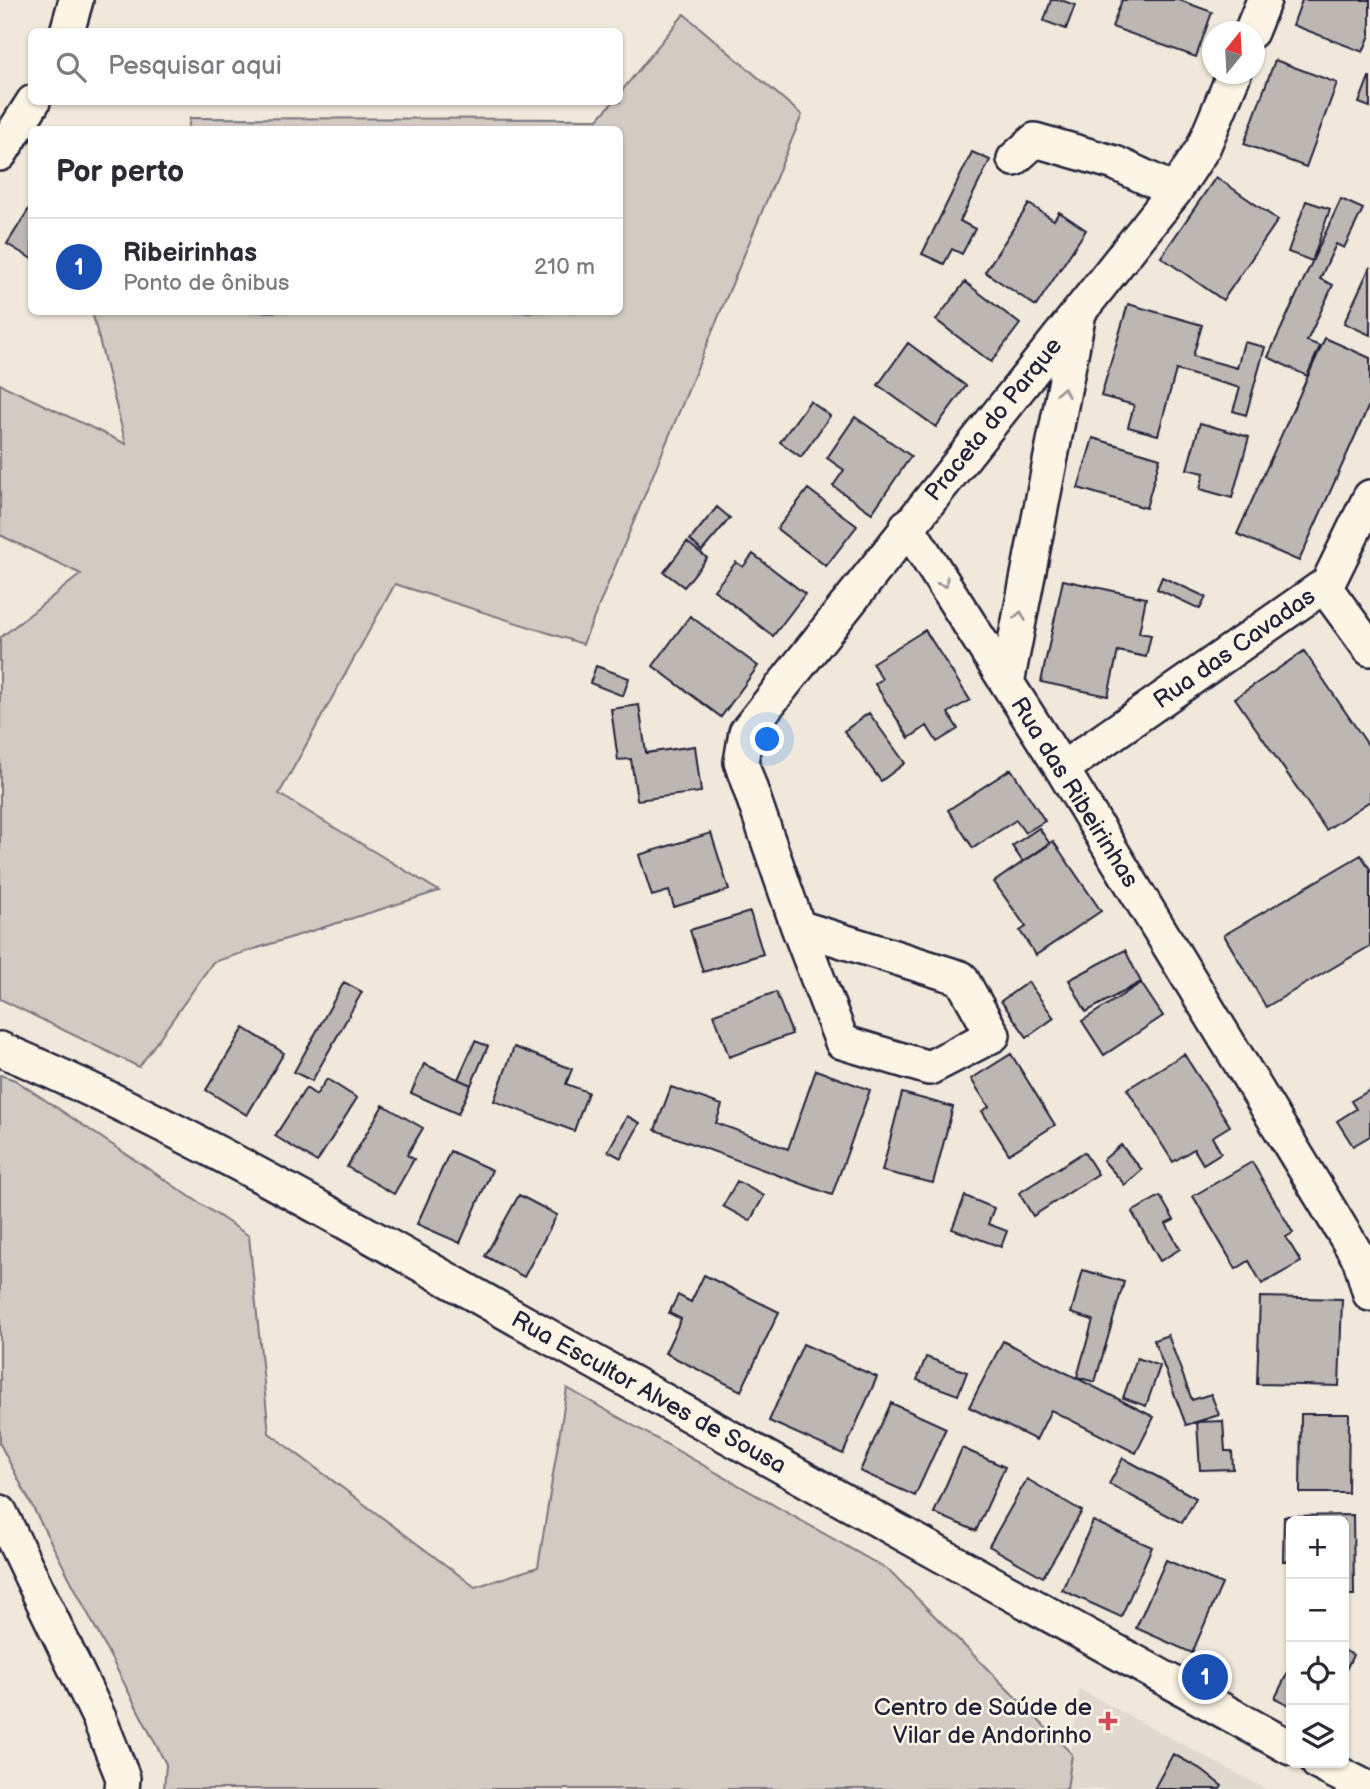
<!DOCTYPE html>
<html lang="pt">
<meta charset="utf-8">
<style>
body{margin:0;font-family:"Balsamiq Sans",sans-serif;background:#f2f2f3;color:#2b2b33}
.controls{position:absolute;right:21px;bottom:21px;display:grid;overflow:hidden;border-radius:10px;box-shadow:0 2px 5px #0004}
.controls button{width:63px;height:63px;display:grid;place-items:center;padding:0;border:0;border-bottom:2px solid #e1e1e2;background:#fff;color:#2b2b33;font:35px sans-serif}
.compass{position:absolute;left:1202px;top:21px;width:63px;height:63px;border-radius:50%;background:#fff;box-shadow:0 2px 5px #0004;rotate:18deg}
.you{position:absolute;left:768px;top:740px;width:24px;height:24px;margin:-18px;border:5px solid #fff;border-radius:50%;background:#1a73e8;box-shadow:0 0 0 10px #1a73e833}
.badge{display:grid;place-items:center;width:46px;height:46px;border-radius:50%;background:#111827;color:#fff;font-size:23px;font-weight:700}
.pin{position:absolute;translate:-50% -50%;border:4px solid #fff;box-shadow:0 2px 7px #0006}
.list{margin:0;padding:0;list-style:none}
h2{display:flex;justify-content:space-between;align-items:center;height:91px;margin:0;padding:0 28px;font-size:30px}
h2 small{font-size:23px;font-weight:400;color:#7c7c81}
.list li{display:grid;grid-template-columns:46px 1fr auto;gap:21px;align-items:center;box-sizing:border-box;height:98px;padding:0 28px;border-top:2px solid #e1e1e2}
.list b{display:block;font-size:26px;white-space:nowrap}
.list p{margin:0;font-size:23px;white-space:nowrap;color:#7c7c81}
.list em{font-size:23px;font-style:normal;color:#7c7c81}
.icon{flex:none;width:38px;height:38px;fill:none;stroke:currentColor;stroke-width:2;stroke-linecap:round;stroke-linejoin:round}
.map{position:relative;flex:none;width:1370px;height:1789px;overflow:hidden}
.search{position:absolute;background:#fff;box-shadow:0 2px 5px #0004;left:28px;top:28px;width:595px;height:77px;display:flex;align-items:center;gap:18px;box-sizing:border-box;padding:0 24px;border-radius:10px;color:#7c7c81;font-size:26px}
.panel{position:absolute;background:#fff;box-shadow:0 2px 5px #0004;left:28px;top:126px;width:595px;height:189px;border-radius:10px}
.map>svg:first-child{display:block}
.built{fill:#e0d9cf}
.green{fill:#d1cbc3;stroke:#7a767f;stroke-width:2}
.building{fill:#bcb7b3;stroke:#22223b;stroke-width:2}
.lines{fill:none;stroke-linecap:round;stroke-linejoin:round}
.minor-casing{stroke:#22223b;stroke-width:38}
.minor{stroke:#fcf5e5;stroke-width:33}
.oneway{stroke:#9a9698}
.poi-dot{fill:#d1495b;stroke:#fcf5e5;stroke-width:2.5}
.labels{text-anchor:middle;stroke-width:5;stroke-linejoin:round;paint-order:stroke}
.street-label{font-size:24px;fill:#22223b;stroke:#fcf5e5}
.poi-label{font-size:24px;fill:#22223b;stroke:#fcf5e5;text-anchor:end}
</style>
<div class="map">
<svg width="1370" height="1789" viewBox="0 0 1370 1789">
<rect width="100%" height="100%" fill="#efe8db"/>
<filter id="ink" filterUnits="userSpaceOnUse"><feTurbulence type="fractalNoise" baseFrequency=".0143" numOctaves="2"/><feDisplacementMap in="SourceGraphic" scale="14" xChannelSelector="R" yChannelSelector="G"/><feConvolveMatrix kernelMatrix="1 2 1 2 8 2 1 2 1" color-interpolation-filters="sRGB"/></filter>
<g filter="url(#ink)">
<path class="built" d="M1079,1689L1266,1789H1067Z"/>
<path class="green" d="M684,14L802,115L583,644L395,584L279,794L439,891L213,962L139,1067L0,999V638L81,574L0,535V384L126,444L92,312H620V130L188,129L190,118L598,119L613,102H620V93Z
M0,1075L15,1080L249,1236L269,1433L475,1587L538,1567L567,1388L890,1571L1072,1754L1067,1789H164L166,1764L0,1444Z"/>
<path class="building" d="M1051,0H1061L1075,5L1066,29L1044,21Z
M1122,0H1179L1212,12L1196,57L1112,27Z
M1302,0H1370V35L1363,52L1293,25Z
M1275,60L1337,83L1306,167L1244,144Z
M1369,77H1370V107L1359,103Z
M972,152L990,160L960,221L975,229L962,254L952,249L944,264L922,254Z
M1216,177L1278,220L1223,300L1161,257Z
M1341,199L1363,209L1344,248L1336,244L1320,279L1333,285L1307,341L1320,346L1307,376L1268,357Z
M1306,201L1330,209L1312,261L1288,252Z
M32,204V259L7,244Z
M1029,204L1054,220L1059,212L1086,230L1036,306L985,272Z
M1370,267V335L1344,323Z
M965,282L1020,324L991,362L936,320Z
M1128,304L1202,325L1193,356L1237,368L1244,342L1265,347L1246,415L1233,411L1240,388L1176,370L1158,435L1128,427L1134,405L1101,396Z
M1325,338L1370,358V403L1299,561L1237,534Z
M908,343L966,386L936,427L878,385Z
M810,401L830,416L801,457L780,442Z
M855,417L911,456L872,513L833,486L844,470L827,458Z
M1200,423L1249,437L1232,498L1200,489L1204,473L1187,469Z
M1093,438L1160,458L1146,508L1078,488Z
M808,489L857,526L826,566L777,529Z
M717,507L730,518L702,551L690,540Z
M687,542L707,558L684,587L664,572Z
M753,554L805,594L773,636L714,590L736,562L743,567Z
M1162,577L1206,597L1200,609L1157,589Z
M1063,580L1146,598L1139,633L1151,635L1146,657L1118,651L1108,696L1041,682Z
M690,616L758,666L721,717L653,666Z
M925,630L970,700L948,713L958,729L937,742L927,726L909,738L875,684L882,679L872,663Z
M1304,651L1370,748V801L1326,830L1235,698Z
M596,666L629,678L623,696L590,683Z
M639,705L646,753L695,746L701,792L637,800L631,759L618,760L611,709Z
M869,713L905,763L881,781L844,731Z
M1011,769L1045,821L1025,833L1016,820L973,848L948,810Z
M1039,828L1050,844L1023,862L1012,846Z
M711,833L729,890L674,907L669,891L652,896L639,855Z
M1053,841L1101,911L1036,955L1020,931L1026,927L994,882Z
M1361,855L1370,869V946L1266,1007L1224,935Z
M750,912L763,954L703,972L690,930Z
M1125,950L1141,982L1086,1012L1069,980Z
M344,982L362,992L312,1081L294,1072Z
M1028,982L1054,1018L1027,1037L1001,1001Z
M1141,983L1163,1016L1104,1055L1082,1021Z
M776,992L792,1034L729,1057L714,1014Z
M244,1028L284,1053L247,1115L206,1090Z
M475,1041L488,1046L471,1085L458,1079Z
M514,1047L572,1069L566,1084L588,1092L574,1131L494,1101Z
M1011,1054L1055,1125L1009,1154L982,1111L989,1107L971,1079Z
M1184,1054L1230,1126L1212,1137L1221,1153L1203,1164L1194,1149L1173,1162L1127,1089Z
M424,1064L471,1085L458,1114L411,1093Z
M816,1070L870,1090L832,1195L655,1130L671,1087L722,1105L716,1123L788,1149Z
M327,1079L357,1098L317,1162L275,1136L306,1088L316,1095Z
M1370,1090V1136L1353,1146L1337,1121L1356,1109L1351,1101Z
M902,1093L953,1107L933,1183L882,1171Z
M383,1105L423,1128L407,1155L414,1159L394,1194L347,1167Z
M627,1116L640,1123L621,1158L608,1151Z
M1121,1145L1142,1170L1125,1185L1103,1160Z
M450,1151L492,1170L460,1243L417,1224Z
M1084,1152L1098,1174L1033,1216L1019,1193Z
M1252,1162L1293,1233L1286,1237L1301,1262L1262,1284L1249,1261L1236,1269L1193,1196Z
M737,1181L764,1196L750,1221L723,1206Z
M519,1195L557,1215L524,1277L485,1256Z
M965,1196L994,1208L988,1224L1007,1231L1001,1247L952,1229Z
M1160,1196L1174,1220L1166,1224L1180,1249L1160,1261L1132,1212Z
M1083,1270L1124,1282L1095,1382L1077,1377L1093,1320L1071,1313Z
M704,1275L779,1312L741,1391L665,1353L681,1319L669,1313L678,1295L691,1302Z
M1260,1297L1342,1299L1339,1386L1257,1384Z
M1168,1335L1192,1400L1211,1394L1219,1415L1186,1425L1154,1340Z
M1003,1341L1154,1417L1136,1453L1051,1410L1036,1440L969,1407Z
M803,1344L877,1377L843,1454L769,1421Z
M926,1357L967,1372L958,1395L917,1380Z
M1137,1358L1160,1366L1146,1406L1123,1398Z
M891,1403L946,1428L915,1496L860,1471Z
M1301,1414H1349L1348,1493H1300Z
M1223,1421L1225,1451H1232L1233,1469L1200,1470L1197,1422Z
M962,1448L1005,1467L976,1531L934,1513Z
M1123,1458L1196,1498L1182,1523L1109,1484Z
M1027,1479L1082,1511L1043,1577L989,1546Z
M1353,1515L1354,1595H1344V1521H1291V1561H1283L1284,1516Z
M1093,1521L1152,1547L1121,1617L1062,1590Z
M1166,1560L1222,1584L1192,1653L1136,1628Z
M1344,1650L1353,1655L1344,1674Z
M1291,1666V1706L1275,1698Z
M1173,1754L1199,1768L1222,1786L1220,1789H1154Z"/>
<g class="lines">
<defs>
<path id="minor" d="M67,32L76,0
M1251,32L1264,0
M0,154L33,102
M1014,159L1035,140L1115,163L1175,191
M907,526L1062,769L1360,1260L1370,1294
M1324,586L1370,649
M1007,683L1078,318
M1062,769L1328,583L1370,497
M798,927L961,978L993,1035L929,1068L842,1042L798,927L741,762L746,732L1175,191L1203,148L1234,74
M0,1049C193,1131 373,1238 555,1340C800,1477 1045,1613 1291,1748
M0,1512L99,1718L123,1778L122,1789
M1318,1763L1369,1789"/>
</defs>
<use href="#minor" class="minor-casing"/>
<use href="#minor" class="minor"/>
</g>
<defs><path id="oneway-chevron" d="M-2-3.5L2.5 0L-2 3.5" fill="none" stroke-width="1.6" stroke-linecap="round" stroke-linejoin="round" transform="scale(1.75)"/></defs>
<g class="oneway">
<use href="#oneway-chevron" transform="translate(1063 392) rotate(-79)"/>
<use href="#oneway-chevron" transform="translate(944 583) rotate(57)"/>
<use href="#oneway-chevron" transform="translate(1020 616) rotate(-79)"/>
</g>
</g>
<path class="poi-dot" d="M1104.5 1710.5h7v7h7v7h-7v7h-7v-7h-7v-7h7z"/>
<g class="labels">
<g class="street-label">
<text transform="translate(993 419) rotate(-51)" y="8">Praceta do Parque</text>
<text transform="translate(1234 648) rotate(-35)" y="8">Rua das Cavadas</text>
<text transform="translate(1075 792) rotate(58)" y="8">Rua das Ribeirinhas</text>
<text transform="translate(649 1392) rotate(29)" y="8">Rua Escultor Alves de Sousa</text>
</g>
<g class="poi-label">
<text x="1092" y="1715">Centro de Saúde de<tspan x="1092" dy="28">Vilar de Andorinho</tspan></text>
</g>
</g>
</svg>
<div class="controls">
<button>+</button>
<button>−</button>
<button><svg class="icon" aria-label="locate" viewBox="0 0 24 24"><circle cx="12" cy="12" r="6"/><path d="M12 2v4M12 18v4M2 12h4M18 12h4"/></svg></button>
<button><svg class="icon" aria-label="layers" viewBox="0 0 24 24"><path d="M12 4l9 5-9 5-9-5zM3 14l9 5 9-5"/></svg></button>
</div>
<svg class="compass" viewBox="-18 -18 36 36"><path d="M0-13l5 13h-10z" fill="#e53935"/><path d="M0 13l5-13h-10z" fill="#7c7c81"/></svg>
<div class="you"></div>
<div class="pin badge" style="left:1205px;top:1677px;background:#1a4fb4">1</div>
<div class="search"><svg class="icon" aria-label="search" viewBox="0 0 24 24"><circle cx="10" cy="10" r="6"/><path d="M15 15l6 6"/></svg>Pesquisar aqui</div>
<section class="panel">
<h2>Por perto<small></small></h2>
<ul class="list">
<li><span class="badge" style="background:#1a4fb4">1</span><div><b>Ribeirinhas</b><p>Ponto de ônibus</p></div><em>210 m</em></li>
</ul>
</section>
</div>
